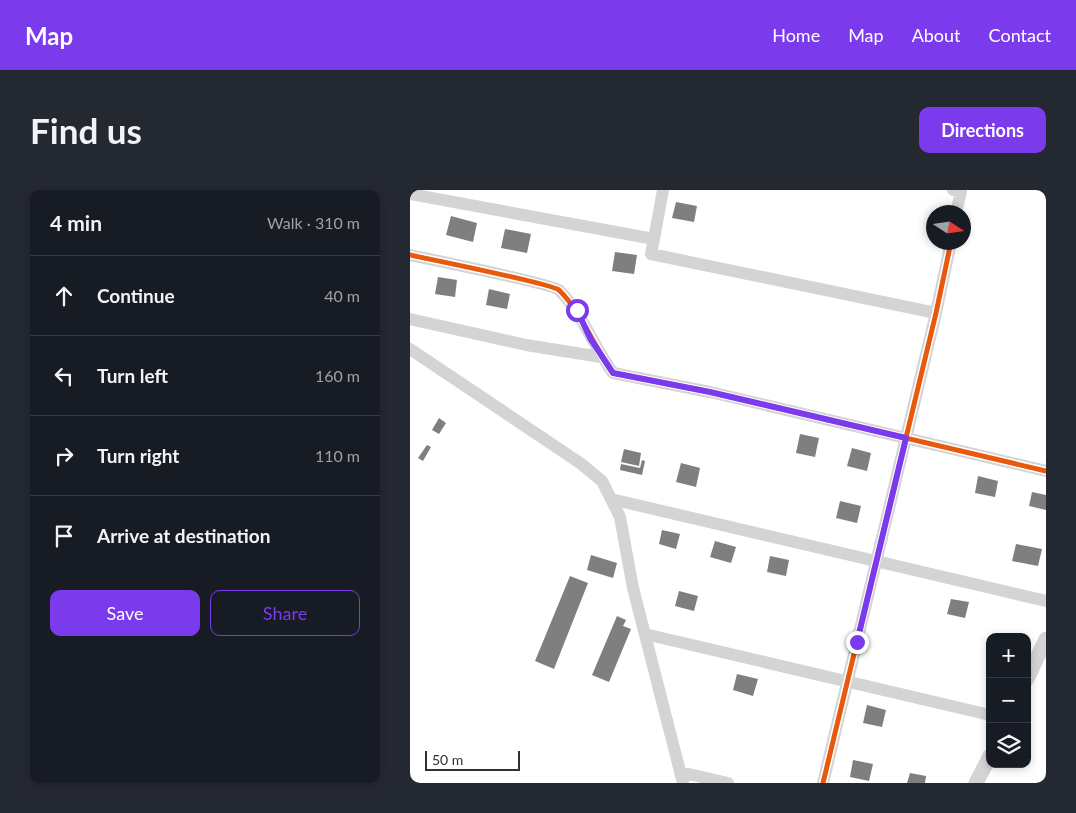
<!DOCTYPE html>
<meta charset="utf-8">
<style>
body{margin:0;font-family:Lato,sans-serif;background:#242831;color:#f1f3f6}
.controls{position:absolute;right:15px;bottom:15px;display:grid;overflow:hidden;border-radius:10px;box-shadow:0 2px 8px #0003}
.controls button{width:45px;height:45px;display:grid;place-items:center;padding:0;border:0;border-bottom:1px solid #363941;background:#171b24;color:#f1f3f6;font:25px sans-serif}
.compass{position:absolute;left:516px;top:15px;width:45px;height:45px;border-radius:50%;background:#171b24;box-shadow:0 2px 8px #0003;rotate:102deg}
.scale{position:absolute;left:15px;bottom:12px;width:95px;box-sizing:border-box;padding-left:5px;border:2px solid #303030;border-top:0;font-size:14px;line-height:18px;white-space:nowrap;color:#303030;-webkit-text-stroke:4px #fff;paint-order:stroke}
.stop{position:absolute;width:15px;height:15px;margin:-11px;border:4px solid #7c3aed;border-radius:50%;background:#fff}
.stop.end{background:#7c3aed;border-color:#fff;box-shadow:0 1px 5px #0008}
.list{margin:0;padding:0;list-style:none}
h2{display:flex;justify-content:space-between;align-items:center;height:65px;margin:0;padding:0 20px;font-size:21px}
h2 small{font-size:16px;font-weight:400;color:#9ea1a6}
.list li{display:grid;grid-template-columns:32px 1fr auto;gap:15px;align-items:center;box-sizing:border-box;height:80px;padding:0 20px;border-top:1px solid #363941}
.list b{display:block;font-size:19px;white-space:nowrap}
.list em{font-size:16px;font-style:normal;color:#9ea1a6}
.actions{display:flex;gap:10px;padding:15px 20px}
.actions a{flex:1;padding:11px 0;border:1px solid #7c3aed;border-radius:10px;text-align:center;font-size:18px;color:#7c3aed}
.actions .main{background:#7c3aed;color:#fff}
.icon{flex:none;width:28px;height:28px;fill:none;stroke:currentColor;stroke-width:2;stroke-linecap:round;stroke-linejoin:round}
.map{position:relative;flex:none;width:636px;height:593px;overflow:hidden;border-radius:10px}
header{display:flex;align-items:center;gap:30px;box-sizing:border-box;height:70px;padding:0 25px;background:#7c3aed;color:#fff}
header strong{font-size:24px}
nav{display:flex;gap:28px;margin-inline-start:auto;font-size:18px}
.intro{display:flex;align-items:center;justify-content:space-between;box-sizing:border-box;height:120px;padding:0 30px}
h1{margin:0;font-size:35px}
.button{padding:12px 22px;border-radius:10px;background:#7c3aed;color:#fff;font-size:18px;font-weight:700}
main{display:flex;gap:30px;padding:0 30px}
aside{flex:1;background:#171b24;border-radius:10px;box-shadow:0 2px 8px #0003}
.map>svg:first-child{display:block}
.building{fill:#7f7f7f}
.lines{fill:none;stroke-linecap:round;stroke-linejoin:round}
.minor{stroke:#d4d4d4;stroke-width:12}
.tertiary{stroke:#d4d4d4;stroke-width:15}
.cycleway-casing{stroke:#fff;stroke-width:8}
.cycleway{stroke:#e8590c;stroke-width:5}
.route{stroke:#7c3aed;stroke-width:6}
</style>
<header>
<strong>Map</strong>
<nav><a>Home</a><a>Map</a><a>About</a><a>Contact</a></nav>
</header>
<div class="intro"><h1>Find us</h1><a class="button">Directions</a></div>
<main>
<aside>
<h2>4 min<small>Walk · 310 m</small></h2>
<ul class="list">
<li><svg class="icon" aria-label="ahead" viewBox="0 0 24 24"><path d="M12 20V5M6 11l6-6 6 6"/></svg><div><b>Continue</b></div><em>40 m</em></li>
<li><svg class="icon" aria-label="left" viewBox="0 0 24 24"><path d="M17 20v-9H6M10 6l-5 5 5 5"/></svg><div><b>Turn left</b></div><em>160 m</em></li>
<li><svg class="icon" aria-label="right" viewBox="0 0 24 24"><path d="M7 20v-9h11M14 6l5 5-5 5"/></svg><div><b>Turn right</b></div><em>110 m</em></li>
<li><svg class="icon" aria-label="arrive" viewBox="0 0 24 24"><path d="M6 21V4h12l-3 4 3 4H6"/></svg><div><b>Arrive at destination</b></div></li>
</ul>
<div class="actions"><a class="main">Save</a><a>Share</a></div>
</aside>
<div class="map">
<svg width="636" height="593" viewBox="0 0 636 593">
<rect width="100%" height="100%" fill="#fff"/>
<path class="building" d="M266,12L287,16L284,32L262,28Z
M41,26L67,33L63,52L36,45Z
M95,39L121,44L117,63L91,58Z
M205,62L227,65L224,84L202,81Z
M28,87L47,90L45,107L25,104Z
M79,99L100,104L97,119L76,115Z
M29,228L36,233L29,244L22,240Z
M390,244L409,248L405,267L386,263Z
M17,255L21,257L13,271L8,268Z
M442,258L461,263L457,281L437,276Z
M214,259L231,263L229,276L211,272Z
M232,270L235,271L232,285L210,280L211,274L230,278Z
M271,273L290,278L286,297L266,292Z
M568,286L588,291L585,307L565,303Z
M622,302L636,305V320L619,316Z
M430,311L451,316L447,333L426,328Z
M252,340L270,344L266,359L249,354Z
M305,351L326,357L321,373L300,367Z
M606,354L632,359L628,376L602,371Z
M181,365L207,373L203,388L177,380Z
M360,366L379,370L376,386L357,382Z
M160,386L178,393L144,479L125,471Z
M269,401L288,406L284,421L265,416Z
M541,409L559,412L555,428L537,424Z
M207,426L216,430L213,436L221,439L199,492L182,485Z
M327,484L348,489L343,506L323,500Z
M457,515L476,520L472,537L453,533Z
M443,570L463,574L459,591L440,587Z
M500,583L516,586L515,593H497Z"/>
<g class="lines">
<path class="minor" d="M543,0L551,2L546,22
M0,4L244,49L241,64L526,123
M244,49L253,0
M0,65C19,69 142,94 149,100C173,124 183,156 203,183L300,202L636,281
M0,129L116,155L191,167
M0,159L170,273L192,291L210,327L223,398L273,593
M201,309L636,411
M235,444L580,525
M270,582L318,593
M413,593L526,123L541,52"/>
<path class="tertiary" d="M617,489L636,449
M566,593L580,566"/>
<defs>
<path id="cycleway" d="M0,65C19,69 142,94 149,100C173,124 183,156 203,183L300,202L636,281
M413,593L526,123L541,52"/>
</defs>
<use href="#cycleway" class="cycleway-casing"/>
<use href="#cycleway" class="cycleway"/>
</g>
<g class="lines">
<path class="route" d="M167,120L180,148L203,183L300,202L496,248L447,452"/>
</g>
</svg>
<div class="controls">
<button>+</button>
<button>−</button>
<button><svg class="icon" aria-label="layers" viewBox="0 0 24 24"><path d="M12 4l9 5-9 5-9-5zM3 14l9 5 9-5"/></svg></button>
</div>
<svg class="compass" viewBox="-18 -18 36 36"><path d="M0-13l5 13h-10z" fill="#e53935"/><path d="M0 13l5-13h-10z" fill="#9ea1a6"/></svg>
<div class="scale">50 m</div>
<div class="stop" style="left:167px;top:120px"></div>
<div class="stop end" style="left:447px;top:452px"></div>
</div>
</main>
